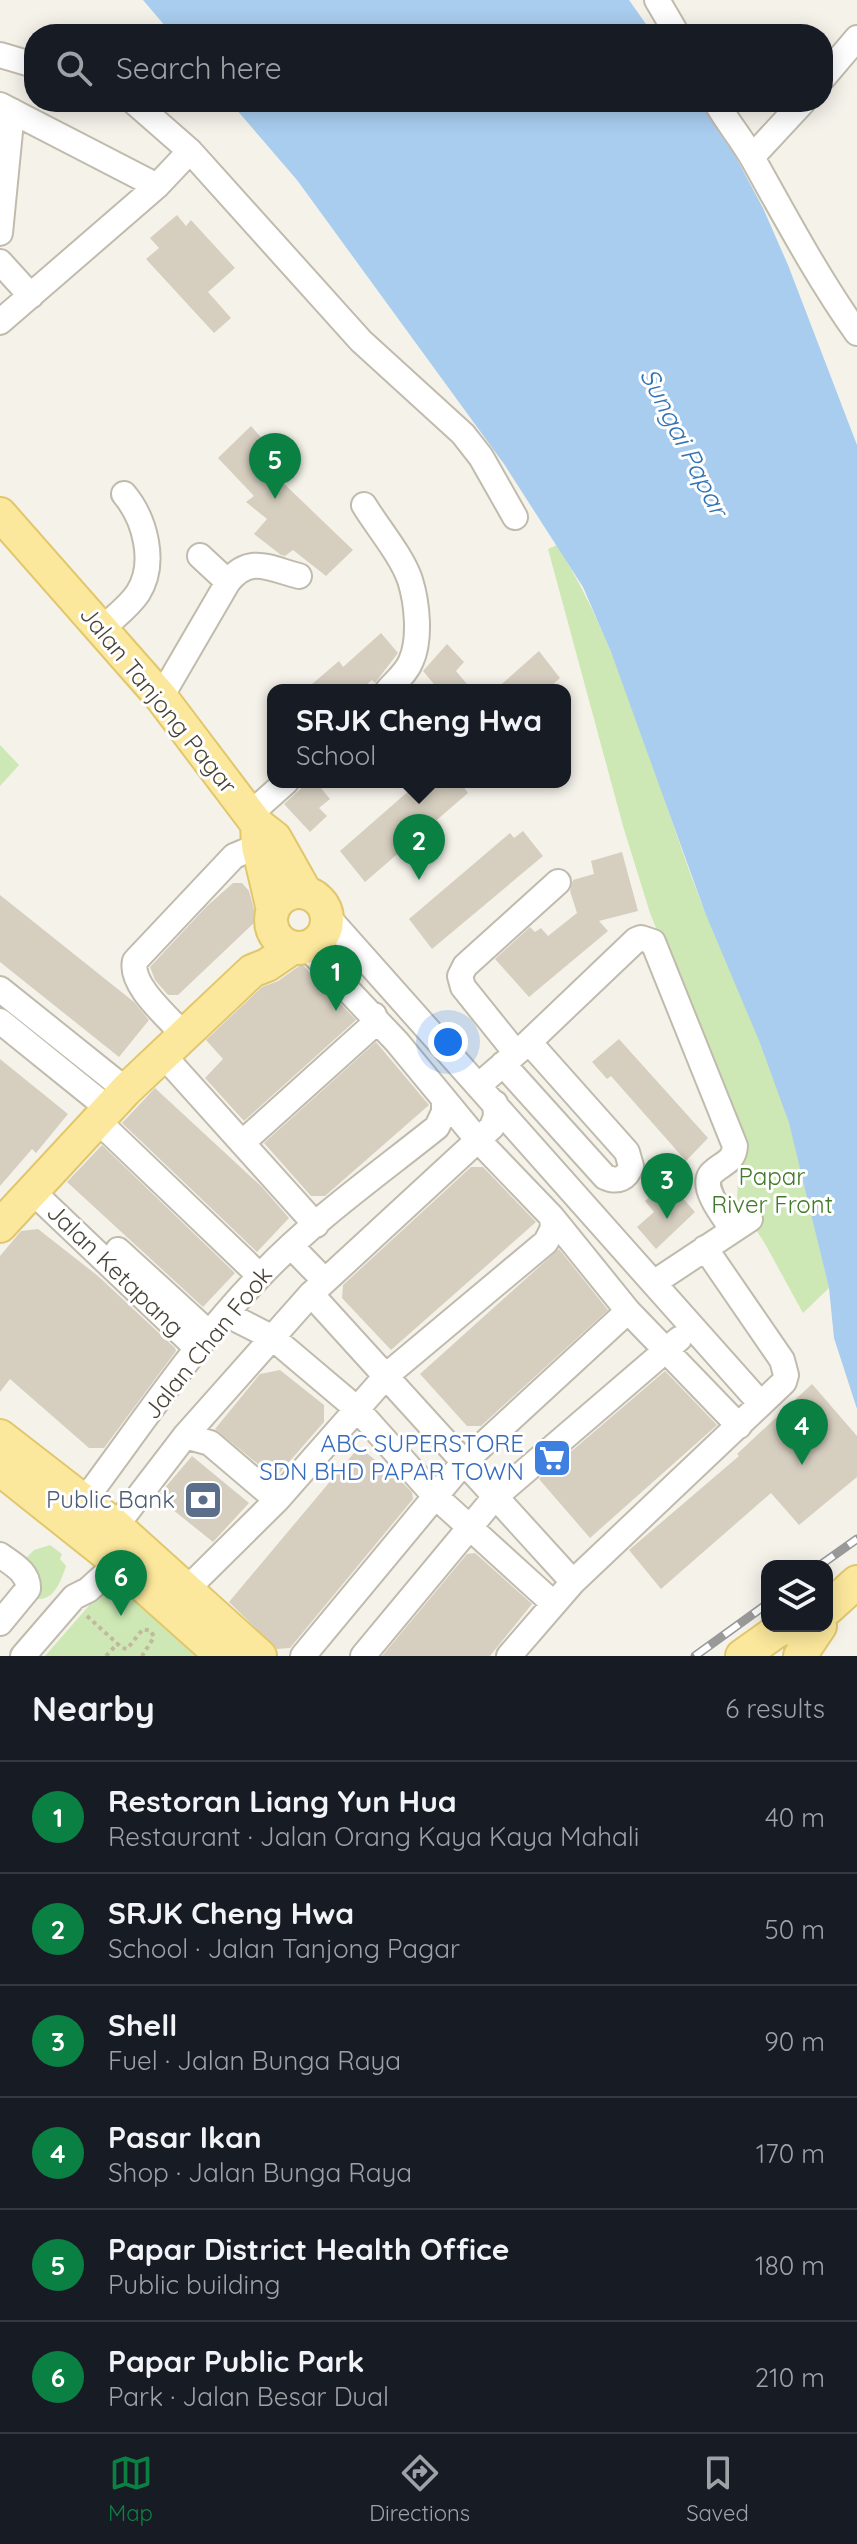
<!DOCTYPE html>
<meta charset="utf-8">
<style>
body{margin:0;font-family:Quicksand,sans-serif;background:#20242c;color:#f1f3f6}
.controls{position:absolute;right:24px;bottom:24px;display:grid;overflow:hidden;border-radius:16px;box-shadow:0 4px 20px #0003}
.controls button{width:72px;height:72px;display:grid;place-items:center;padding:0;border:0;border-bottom:2px solid #363941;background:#171b24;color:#f1f3f6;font:40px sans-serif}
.you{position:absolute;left:448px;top:1042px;width:28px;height:28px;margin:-20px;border:6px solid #fff;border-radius:50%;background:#1a73e8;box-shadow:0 0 0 12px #1a73e833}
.badge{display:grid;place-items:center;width:52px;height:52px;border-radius:50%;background:#0b8043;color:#fff;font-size:26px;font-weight:700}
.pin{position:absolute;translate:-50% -66px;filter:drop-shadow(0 2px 4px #0008)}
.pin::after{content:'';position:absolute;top:42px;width:28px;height:24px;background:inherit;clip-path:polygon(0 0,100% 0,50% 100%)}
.popup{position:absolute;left:267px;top:684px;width:304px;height:104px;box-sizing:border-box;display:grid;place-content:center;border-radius:16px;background:#171b24;filter:drop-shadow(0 2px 6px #0005);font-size:26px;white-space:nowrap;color:#9ea1a6}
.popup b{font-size:30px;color:#f1f3f6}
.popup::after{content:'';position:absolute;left:50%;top:100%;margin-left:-16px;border:16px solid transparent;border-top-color:#171b24}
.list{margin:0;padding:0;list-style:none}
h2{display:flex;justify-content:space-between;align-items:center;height:104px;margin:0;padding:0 32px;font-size:34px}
h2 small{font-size:26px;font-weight:400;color:#9ea1a6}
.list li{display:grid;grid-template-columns:52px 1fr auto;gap:24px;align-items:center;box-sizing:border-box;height:112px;padding:0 32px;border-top:2px solid #363941}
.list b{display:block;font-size:30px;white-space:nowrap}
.list p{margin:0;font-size:26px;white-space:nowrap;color:#9ea1a6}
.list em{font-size:26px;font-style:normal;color:#9ea1a6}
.icon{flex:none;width:44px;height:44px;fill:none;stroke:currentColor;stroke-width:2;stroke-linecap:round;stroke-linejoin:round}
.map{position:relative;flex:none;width:857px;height:1656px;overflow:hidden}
.search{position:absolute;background:#171b24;box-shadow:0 4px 20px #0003;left:24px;right:24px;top:24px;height:88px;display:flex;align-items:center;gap:20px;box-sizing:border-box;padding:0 28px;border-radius:32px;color:#9ea1a6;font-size:30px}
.sheet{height:776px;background:#171b24}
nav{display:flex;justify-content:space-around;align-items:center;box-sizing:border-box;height:112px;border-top:2px solid #363941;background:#171b24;font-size:22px;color:#9ea1a6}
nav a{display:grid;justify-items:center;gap:4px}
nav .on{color:#0b8043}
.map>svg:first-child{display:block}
.green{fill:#cde8b4}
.water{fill:#a9cdef}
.building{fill:#d6cfc0}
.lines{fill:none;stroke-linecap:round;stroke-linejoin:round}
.minor-casing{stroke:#c0bbad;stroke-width:28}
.major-casing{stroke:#e1c76c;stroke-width:36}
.path{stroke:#c2b89e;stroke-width:4;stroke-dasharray:4 4;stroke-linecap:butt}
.minor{stroke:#fff;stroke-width:24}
.major{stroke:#fce89c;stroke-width:32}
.rail-casing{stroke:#999;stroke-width:9}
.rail{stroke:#fff;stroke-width:6;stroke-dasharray:18;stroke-linecap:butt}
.labels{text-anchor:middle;stroke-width:6;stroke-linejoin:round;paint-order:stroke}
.street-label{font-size:24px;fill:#494438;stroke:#fff}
.park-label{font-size:24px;fill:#447a2c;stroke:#fff}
.shop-label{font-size:24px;fill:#366cbe;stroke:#fff;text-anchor:end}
.service-label{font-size:24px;fill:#4e5e75;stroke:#fff;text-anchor:end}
.water-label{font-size:26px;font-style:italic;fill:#3373b3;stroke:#fff}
</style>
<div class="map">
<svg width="857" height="1656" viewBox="0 0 857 1656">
<rect width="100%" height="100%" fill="#f5f2ea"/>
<path class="green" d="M557,545C618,643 650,761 689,870C720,955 763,1036 789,1123C805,1177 816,1233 829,1288L803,1313L764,1242L737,1201L740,1136L650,913L623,826L548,549Z
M0,745L19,765L0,786Z
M50,1545L62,1554L60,1559L66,1566C60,1584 52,1607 28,1596L21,1563L34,1550Z
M114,1577L212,1656H45Z"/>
<path class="water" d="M143,0H629L653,34H172Z
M230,102H700L731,148L763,208L788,265L857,445V1409L834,1338L829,1288L789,1123L760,1043L706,915L611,652L583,587L504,464L297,180Z"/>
<path class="building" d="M177,215L186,226L191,220L235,268L208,292L231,318L214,333L146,259L159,248L150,238Z
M251,426L289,469L278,478L353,550L326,576L293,550L285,556L281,555L254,534L267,519L246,502L254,496L218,458Z
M381,633L398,653L375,683L372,680L360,690H305L339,661L343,667Z
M447,644L464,662L456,671L472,690H439L423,671Z
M539,651L560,678L547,690H495Z
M308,782H316L330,799L319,808L327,816L310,832L284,804Z
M419,782H460L468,793L365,882L340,851Z
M523,831L543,856L432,949L409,919L510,833L514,838Z
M622,852L638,911L599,921L608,931L529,997L495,959L530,927L535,932L541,928L548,936L577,913L570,891L573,880L594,874L591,861Z
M233,883H242L249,891L257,920L178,995H168L155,980L150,967L206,907Z
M0,895L134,1002L149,1020L119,1057L0,962Z
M302,964L356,1020L244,1121L205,1078L223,1059L206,1040L262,987L278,981Z
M619,1039L708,1138L686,1161L611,1076L607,1079L592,1062Z
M376,1042L429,1105L325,1196H311L264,1143Z
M0,1059L68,1114L36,1153L32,1149L0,1186Z
M155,1088L262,1187L289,1218L257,1252L122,1123Z
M102,1145L235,1273L203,1307L67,1182Z
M471,1167H483L536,1222L391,1350L342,1298L343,1285Z
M668,1181L695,1212L656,1249L637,1227L654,1212L645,1201Z
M38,1229L98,1276L175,1348L176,1351L104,1448H89L10,1379L0,1392V1256L21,1231Z
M559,1249L608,1310L481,1426H467L420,1374Z
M280,1370L324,1405V1422L275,1478L215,1429L260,1374Z
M665,1371L717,1425L590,1538L539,1479Z
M812,1384L857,1436V1477L799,1525L771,1493L661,1589L629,1550L739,1456L737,1454Z
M359,1447L399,1479L412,1492L413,1499L290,1648L277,1649L229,1602Z
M192,1456L249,1503L213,1542L157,1497Z
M475,1553L532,1604L490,1656H382L467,1554Z"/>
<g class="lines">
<defs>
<path id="minor" d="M657,0L677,34
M0,55L34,65
M823,78L857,38
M134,102L190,151L361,341L463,434L481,457L515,517
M716,102C727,122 742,139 753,159C786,218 818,278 857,333
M0,105L157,186
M752,157L803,102
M0,233L12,111
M0,262L31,296
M0,322L157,186L190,151
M364,505C378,528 402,556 410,580C417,602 421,639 411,661C407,672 396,681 388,690
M228,582C250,554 270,569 299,576
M102,629C113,618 129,607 138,593C157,563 145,519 124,494
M161,697L228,582L200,556
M250,814L286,782
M327,916L761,1404
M307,947L397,1042L477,1139L552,1217L628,1311L739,1426
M0,989L126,1090
M0,1021L109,1109
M184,1035C168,1017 129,985 135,961L234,856L258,846
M516,1053L463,987L460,976L465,966L558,882
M163,1055L316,1225
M503,1064L605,1177C618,1183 627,1178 631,1166L627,1152L529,1042
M479,1085L529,1042L636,940L641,938L653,942L735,1146C734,1163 721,1163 711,1174C700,1188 725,1218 733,1230
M98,1121L260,1276
M242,1143L372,1026L374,1015
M33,1192L198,1349
M291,1246L325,1281
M118,1250L210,1334
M655,1282L750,1219
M311,1294L573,1582
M226,1314L273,1338L357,1409L434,1495L554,1604
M185,1436L210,1443L277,1500
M84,1501C141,1425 194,1344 260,1276C313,1220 377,1175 437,1127L444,1112V1100
M116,1526L185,1436L311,1294L492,1127L496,1116L495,1103
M0,1555C12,1564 29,1572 28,1589L0,1623
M186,1590L277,1500L387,1375L546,1242L553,1228L552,1217
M23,1656L74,1597L88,1590L118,1563
M303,1656L463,1463L628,1311
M363,1656L495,1497L679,1339
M509,1656L573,1582L784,1382L786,1375L782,1360L705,1248"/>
<path id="major" d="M0,514L161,697L257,824L275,838L306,893
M257,824L258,846L273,910
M271 920a28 28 0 1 1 56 0a28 28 0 1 1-56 0Z
M0,1226L126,1090L252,971L267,965L292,948
M0,1436L116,1526L260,1656
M0,1469L118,1563L222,1656
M827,1609L857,1582
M742,1656L777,1631L792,1626
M800,1656L820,1626"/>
</defs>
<use href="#minor" class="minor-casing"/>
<use href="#major" class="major-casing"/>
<path class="path" d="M87,1616L122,1648L127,1649L143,1629L151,1631L154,1637L142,1656
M106,1656L118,1643"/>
<use href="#minor" class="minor"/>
<use href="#major" class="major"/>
<defs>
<path id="rail" d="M819,1566L857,1539
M695,1656L767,1604"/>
</defs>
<use href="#rail" class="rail-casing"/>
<use href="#rail" class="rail"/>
</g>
<defs>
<symbol id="supermarket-square" viewBox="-11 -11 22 22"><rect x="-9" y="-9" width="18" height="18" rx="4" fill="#3f7fe0" stroke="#fff"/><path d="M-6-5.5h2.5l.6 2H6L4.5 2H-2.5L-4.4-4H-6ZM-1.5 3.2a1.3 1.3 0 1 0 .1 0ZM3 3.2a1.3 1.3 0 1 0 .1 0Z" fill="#fff"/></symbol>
<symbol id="bank-square" viewBox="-11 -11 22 22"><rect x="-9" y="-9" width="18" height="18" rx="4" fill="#5c6f8a" stroke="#fff"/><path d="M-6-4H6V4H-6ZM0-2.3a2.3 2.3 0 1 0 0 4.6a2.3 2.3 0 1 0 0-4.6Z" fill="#fff"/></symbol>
</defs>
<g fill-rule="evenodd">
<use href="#supermarket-square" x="530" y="1436" width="44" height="44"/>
<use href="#bank-square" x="181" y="1478" width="44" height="44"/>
</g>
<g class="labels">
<g class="street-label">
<text transform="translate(158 700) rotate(51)" y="8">Jalan Tanjong Pagar</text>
<text transform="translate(115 1270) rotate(44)" y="8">Jalan Ketapang</text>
<text transform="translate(208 1343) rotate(-51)" y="8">Jalan Chan Fook</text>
</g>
<g class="park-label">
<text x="772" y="1185">Papar<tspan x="772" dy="28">River Front</tspan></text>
</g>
<g class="shop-label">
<text x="524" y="1452">ABC SUPERSTORE<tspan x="524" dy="28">SDN BHD PAPAR TOWN</tspan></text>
</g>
<g class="service-label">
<text x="175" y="1508">Public Bank</text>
</g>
<g class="water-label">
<text transform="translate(684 442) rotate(63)" y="9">Sungai Papar</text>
</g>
</g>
</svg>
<div class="controls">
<button><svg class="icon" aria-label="layers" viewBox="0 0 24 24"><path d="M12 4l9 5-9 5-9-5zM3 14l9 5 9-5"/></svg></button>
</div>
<div class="you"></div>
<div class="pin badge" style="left:336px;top:1011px">1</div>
<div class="pin badge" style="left:419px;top:880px">2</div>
<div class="popup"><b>SRJK Cheng Hwa</b>School</div>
<div class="pin badge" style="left:667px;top:1219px">3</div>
<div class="pin badge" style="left:802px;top:1465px">4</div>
<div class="pin badge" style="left:275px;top:499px">5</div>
<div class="pin badge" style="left:121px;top:1616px">6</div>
<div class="search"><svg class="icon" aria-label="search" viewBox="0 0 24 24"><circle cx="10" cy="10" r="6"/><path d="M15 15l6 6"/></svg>Search here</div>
</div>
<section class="sheet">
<h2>Nearby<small>6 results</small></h2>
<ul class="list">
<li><span class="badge">1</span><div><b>Restoran Liang Yun Hua</b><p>Restaurant · Jalan Orang Kaya Kaya Mahali</p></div><em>40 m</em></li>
<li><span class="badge">2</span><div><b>SRJK Cheng Hwa</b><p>School · Jalan Tanjong Pagar</p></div><em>50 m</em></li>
<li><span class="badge">3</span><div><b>Shell</b><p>Fuel · Jalan Bunga Raya</p></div><em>90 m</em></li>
<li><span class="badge">4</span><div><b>Pasar Ikan</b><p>Shop · Jalan Bunga Raya</p></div><em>170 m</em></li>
<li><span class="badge">5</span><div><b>Papar District Health Office</b><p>Public building</p></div><em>180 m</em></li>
<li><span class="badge">6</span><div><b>Papar Public Park</b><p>Park · Jalan Besar Dual</p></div><em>210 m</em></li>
</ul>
</section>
<nav>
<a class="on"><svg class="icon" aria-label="map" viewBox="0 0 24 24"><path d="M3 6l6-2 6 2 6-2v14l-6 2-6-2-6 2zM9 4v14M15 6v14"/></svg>Map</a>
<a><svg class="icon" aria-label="directions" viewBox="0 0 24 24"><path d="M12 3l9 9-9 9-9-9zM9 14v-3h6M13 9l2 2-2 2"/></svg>Directions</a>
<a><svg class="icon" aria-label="saved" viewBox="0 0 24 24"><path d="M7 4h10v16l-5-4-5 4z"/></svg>Saved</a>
</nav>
